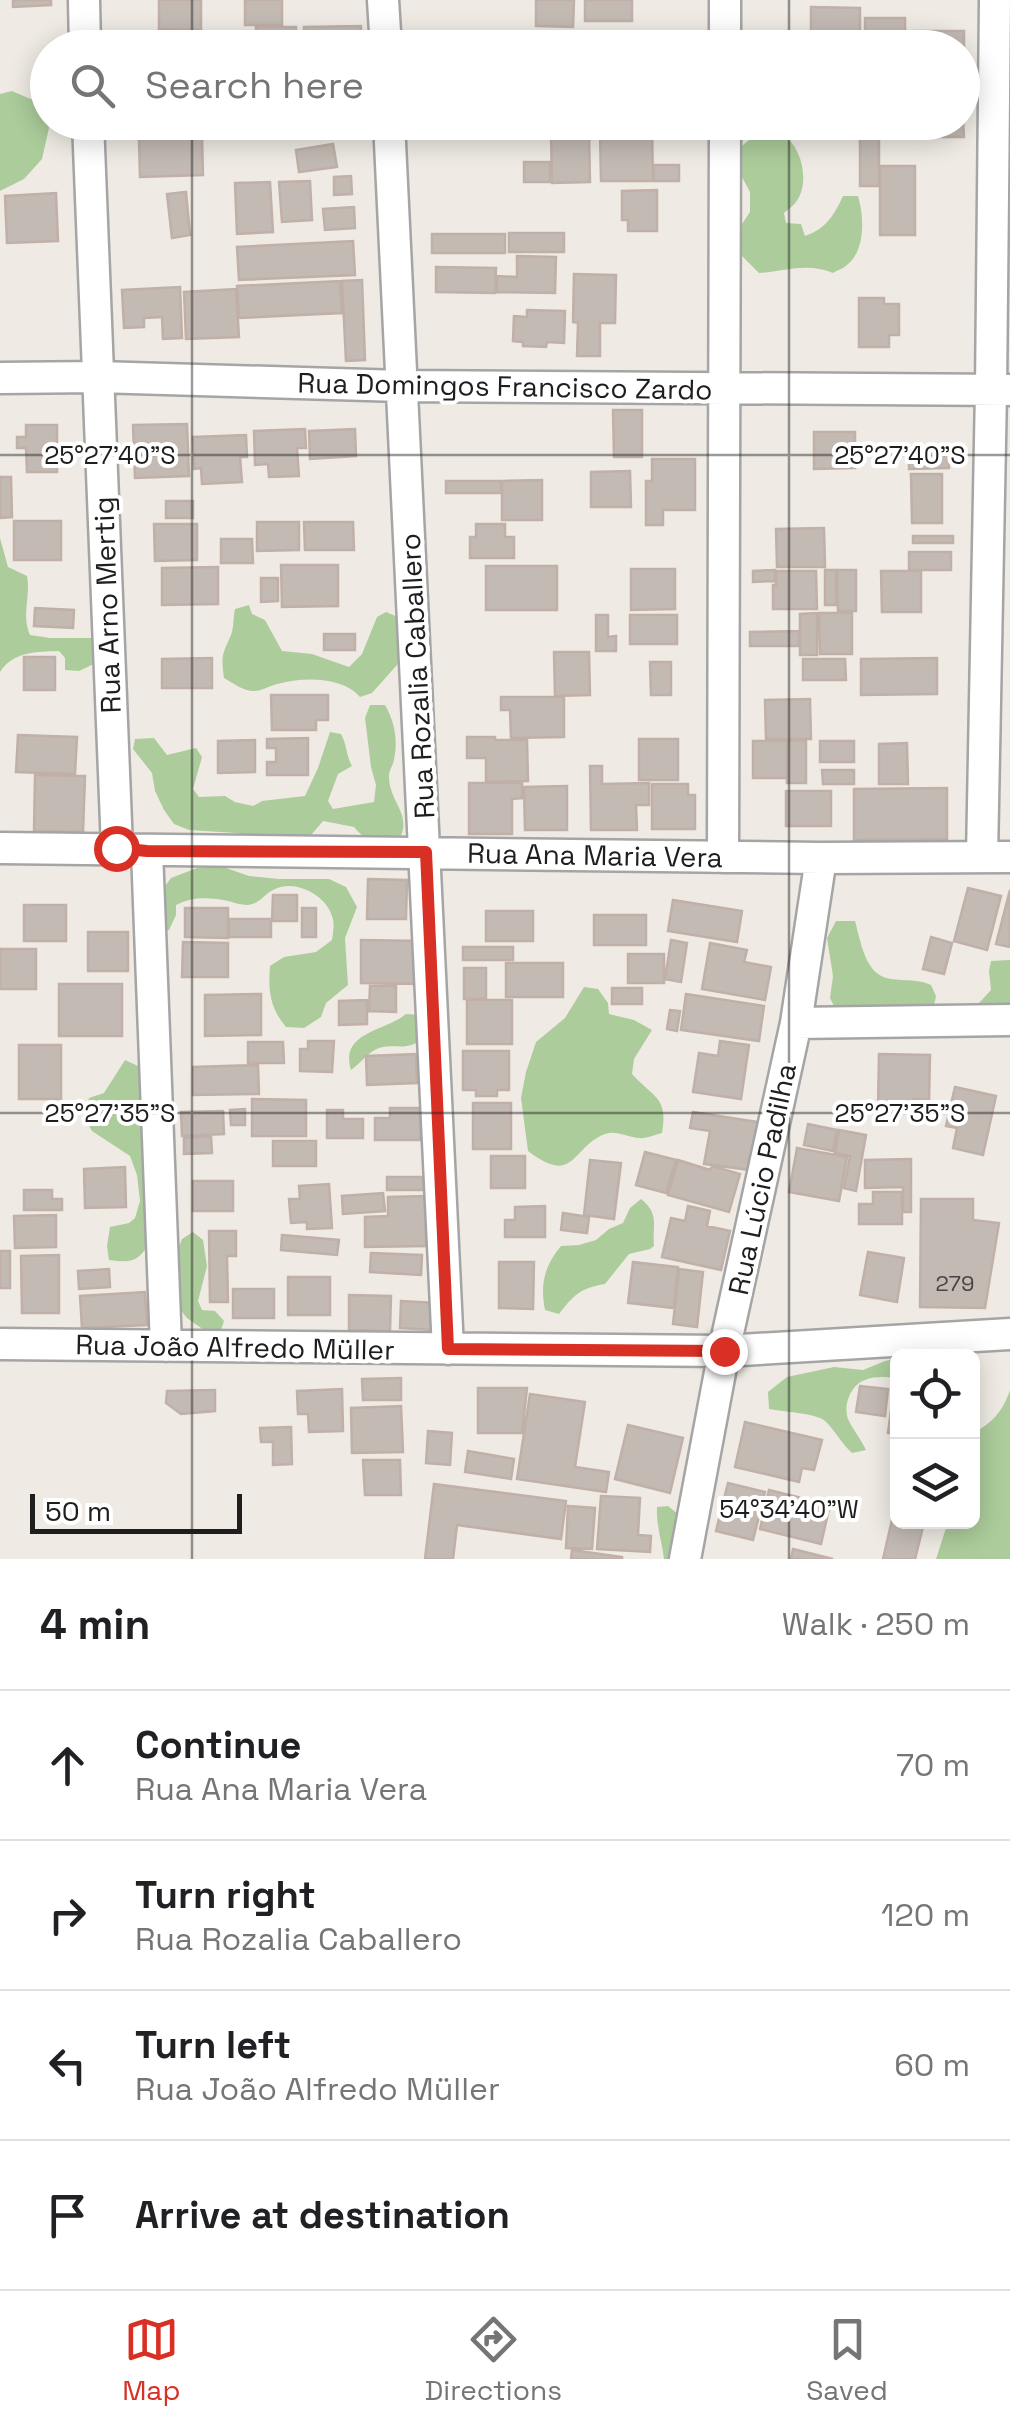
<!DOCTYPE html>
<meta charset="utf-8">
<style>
body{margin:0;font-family:"Space Grotesk",sans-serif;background:#f6f6f6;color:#202124}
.controls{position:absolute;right:30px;bottom:30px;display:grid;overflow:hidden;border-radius:15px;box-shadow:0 5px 25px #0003}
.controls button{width:90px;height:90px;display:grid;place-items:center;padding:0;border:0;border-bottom:2px solid #e0e0e0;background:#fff;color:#202124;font:50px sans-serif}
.scale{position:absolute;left:30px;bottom:25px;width:212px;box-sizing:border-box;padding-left:10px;border:5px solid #1e1e1e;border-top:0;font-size:28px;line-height:35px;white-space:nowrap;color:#1e1e1e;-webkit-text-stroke:8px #fff;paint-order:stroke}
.stop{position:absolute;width:30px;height:30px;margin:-22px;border:8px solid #d93025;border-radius:50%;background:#fff}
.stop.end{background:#d93025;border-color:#fff;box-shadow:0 2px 10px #0008}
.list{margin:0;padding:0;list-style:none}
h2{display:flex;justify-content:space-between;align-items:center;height:130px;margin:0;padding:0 40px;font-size:42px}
h2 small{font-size:32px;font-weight:400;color:#757577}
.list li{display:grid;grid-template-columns:65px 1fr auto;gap:30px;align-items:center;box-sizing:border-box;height:150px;padding:0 40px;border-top:2px solid #e0e0e0}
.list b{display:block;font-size:38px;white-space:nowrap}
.list p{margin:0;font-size:32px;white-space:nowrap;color:#757577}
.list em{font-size:32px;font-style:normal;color:#757577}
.icon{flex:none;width:55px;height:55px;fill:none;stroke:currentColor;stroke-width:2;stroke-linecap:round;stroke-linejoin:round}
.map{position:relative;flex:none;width:1010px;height:1559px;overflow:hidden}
.search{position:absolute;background:#fff;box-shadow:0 5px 25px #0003;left:30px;right:30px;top:30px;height:110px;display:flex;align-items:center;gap:25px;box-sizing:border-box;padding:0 35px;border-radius:55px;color:#757577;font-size:38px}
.sheet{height:730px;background:#fff}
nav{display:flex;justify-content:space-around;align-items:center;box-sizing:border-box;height:140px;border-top:2px solid #e0e0e0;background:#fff;font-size:28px;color:#757577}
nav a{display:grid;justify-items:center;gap:5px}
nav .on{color:#d93025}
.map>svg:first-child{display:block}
.forest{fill:#accc9b}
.building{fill:#c3bab4;stroke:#c0b0a7;stroke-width:2.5}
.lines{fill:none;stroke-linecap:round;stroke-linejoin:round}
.minor-casing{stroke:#a5a5a5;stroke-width:35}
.minor{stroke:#fff;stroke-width:30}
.route{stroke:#d93025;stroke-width:12}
.ticks{fill:none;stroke:#1e1e1e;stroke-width:2.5;stroke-opacity:0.45}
.labels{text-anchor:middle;stroke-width:8;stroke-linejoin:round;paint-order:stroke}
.number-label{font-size:22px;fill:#474544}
.street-label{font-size:28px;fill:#1e1e1e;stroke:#fff}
.ticks-label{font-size:25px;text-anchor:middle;fill:#1e1e1e;stroke:#fff;stroke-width:8;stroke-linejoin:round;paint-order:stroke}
</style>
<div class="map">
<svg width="1010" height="1559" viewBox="0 0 1010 1559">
<rect width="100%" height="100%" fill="#efebe4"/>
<path class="forest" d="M12,91L42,104L49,128L42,159L24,179L0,191V94Z
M759,132C765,132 770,131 776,132C799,138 809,175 800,195C797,203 790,208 784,213L786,223L801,224L805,236C826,229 834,215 843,196H858C864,216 866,250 847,265C843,269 837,270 833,273C808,262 785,271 759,273L741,255L740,227L750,212V192L736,166L738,149Z
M0,538L8,567L27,576C31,596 21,615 30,635L50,638H101L98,662L79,671L65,670V658L59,651C36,652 14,651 0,672Z
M249,605L252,614L265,620L282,651L312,654L349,667L362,654L377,617L386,612L400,618L405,656L372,693L360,697C342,676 303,677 277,684C269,686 262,691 254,691C243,691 233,683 224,678C221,656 222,655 231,635C234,628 233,617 235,609Z
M370,705H385C395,722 398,740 394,760C393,765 389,771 389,776C389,805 417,816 395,846C379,847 364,840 354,827L323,821L312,834L296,843L255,840L236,833L189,830L174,824L164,810L155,791L152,773L133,749L135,739L154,738L167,755L196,748L202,757L193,789L199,797L225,796L235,802L253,806L262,801L305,796L318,768L330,732L341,734C347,745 346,755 352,766L338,774L328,801L333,809L374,802L376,785L371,767L365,718Z
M197,868H226L249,876L279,879H329L346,887L357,907L345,938L348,985L326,1003L321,1017L304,1028L286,1027C270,1008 268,991 270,966L284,957L316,952L332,940C333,932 335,924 332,916C326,895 294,878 273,890C263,895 260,904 247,905C239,905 231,901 223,900C207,897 191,897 176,905V915L169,930L162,929L159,894L171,878Z
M836,921H855C861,942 865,976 891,979C905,981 918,979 931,985L936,996L933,1010L838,1014L830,998L833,976L827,938Z
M1010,960V1009L981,1018L979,1003L991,990L989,971L991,961Z
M584,987L598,989L608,1003L609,1014L634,1020L652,1030L634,1059L632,1074C655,1099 668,1097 662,1133C654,1135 646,1139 638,1138C627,1137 616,1130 605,1134C571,1147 575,1187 528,1151L521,1098L526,1072L536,1042L565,1018Z
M406,1014L419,1015L422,1039C405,1052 397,1043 379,1048C368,1052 360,1064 351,1070C339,1032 386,1031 406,1014Z
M125,1060L138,1066L147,1086L150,1241C139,1262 132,1263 109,1260L107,1246L110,1227L129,1223L135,1218L140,1201L137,1175L130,1156L92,1131L84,1117L89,1098L104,1093Z
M641,1199C660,1214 652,1225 654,1246L650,1249L629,1254L605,1284C580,1288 574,1295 559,1314L545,1310C540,1285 544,1266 561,1246L579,1245L596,1240L609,1229L623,1223L630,1208Z
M193,1232L203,1240L207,1266L198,1301L202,1310L215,1311L224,1321L221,1330L211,1335L187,1318L175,1303L174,1260L182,1239Z
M897,1358V1378C887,1377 874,1376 865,1380C850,1385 842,1408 849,1421C854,1431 861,1439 866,1450L852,1453C841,1443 834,1429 825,1421C816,1413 784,1412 769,1409L768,1392L787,1377L834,1367L863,1370L885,1361Z
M1010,1390V1559H936L948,1522H972L973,1434C993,1421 1002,1413 1010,1390Z
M668,1506L678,1514L672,1559H664C662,1541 656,1526 657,1507Z"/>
<path class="building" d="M13,0H51V5L13,7Z
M159,0H201V30L159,29Z
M245,0H282V25H245Z
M536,0H574L573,27L536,26Z
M585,0H632V21H585Z
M811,7L860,8V48H811Z
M865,18H905V48H865Z
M256,26L296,27V48H256Z
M361,26V38H304V27Z
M914,31H964V100H962V48H914Z
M448,42L493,43L492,48H448Z
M962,101L964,137H913V122H962Z
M139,122H172V134H139Z
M463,122H499L498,129L463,126Z
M575,122H605V128H575Z
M811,122H860V134H811Z
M652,131L653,181H601L600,132Z
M551,132H589L590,182L552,183Z
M860,135H879V186H860Z
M202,137L203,175L140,177L139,138Z
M333,144L337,167L299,172L296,150Z
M524,162H550V182H524Z
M654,165H679V181H654Z
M880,166H915V235H880Z
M351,176L352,194L334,195V177Z
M310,181L312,220L282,222L279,182Z
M270,182L273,232L237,234L235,183Z
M657,190V231H628V220H622V191Z
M186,192L190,235L172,238L167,194Z
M56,193L58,241L7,243L5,196Z
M354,207L355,228L325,230L323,209Z
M509,233H564V252H509Z
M432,234H505V253H432Z
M353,241L355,275L239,280L237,247Z
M517,256L556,257L555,293L497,292V276L517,277Z
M436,267L496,268L495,293L436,292Z
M574,274L616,275L615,323H600V356H577L578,323L573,322Z
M362,280L365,360L346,361L342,281Z
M340,281L342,313L239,318L237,286Z
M180,287L182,338L163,339L162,317L144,318V327L124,328L122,290Z
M236,289L239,337L186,339L184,292Z
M859,298H884V304H899V335H889V347H859Z
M527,310L565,311L564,343L547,342L546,347L523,346V342L513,341L514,316L527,317Z
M613,410H642V457H614Z
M187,424L189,476L135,478L133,425Z
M26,425H57V472H27L26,448H17V437H26Z
M305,429L306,448H297L299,476L269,477L268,464L255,465L254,431Z
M355,429L356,456L310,459L309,431Z
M814,432H855V468L814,469Z
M246,435L247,457H240L242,482L202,484L201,468L194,469L193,437Z
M949,448V468L909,469V449Z
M652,459H695V510H663V525H646V481H652Z
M630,471L631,507H591V472Z
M911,474H942V523H912Z
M0,477H11L12,517L0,518Z
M542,480V520H502V481Z
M446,481H501V493H446Z
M166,501H193V518H166Z
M14,521H61V560H14Z
M257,522H299V550L257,551Z
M304,522H353L354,550H305Z
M154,524H197V560L155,561Z
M476,524H505V537H514V558H470V537H476Z
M824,528L825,567H777L776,529Z
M913,536H953V543H913Z
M221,539H252L253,563H221Z
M909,552H951V570H909Z
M281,565H338V606L282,607Z
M486,566H557V610H486Z
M218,567V604L162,605V568Z
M631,569H675V609L631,610Z
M775,570V581L753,582V571Z
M825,570H836V605H825Z
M837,570H856V611H838Z
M776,571H816L817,609H773V585H776Z
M881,571H921V612H882Z
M261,578H278V601L261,602Z
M35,608L74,610L73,628L34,626Z
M817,613V655H800V614Z
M819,613H852V654H820Z
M596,615H608V637L616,636V651H596Z
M630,615H677V644H630Z
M799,631V646H750V632Z
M324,634H355V650H324Z
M554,652H589L590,695L555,696Z
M24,657H55V690H24Z
M212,658V688H162V659Z
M937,658V694L861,695V659Z
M803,659H845L846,680H803Z
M650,662H671V695H651Z
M271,695H328V720H316V730H272Z
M501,697H564V737L511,738L510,710H501Z
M810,699L811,739H766L765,700Z
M18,735L77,737L75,774L16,772Z
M467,737H495V740H527L528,781L486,782V758H467Z
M308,738V775H267V762H276V748H267V739Z
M639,739H678V780H639Z
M255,740V772L218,773V741Z
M806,740V783H787V741Z
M753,741H787V778H753Z
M820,741H854V762H820Z
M907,743L908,784H879V744Z
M590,766H602V784L649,783V805H636L637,830H591Z
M822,770H854V784H823Z
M35,775L85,776L83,832L34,831Z
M469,783H522V798L512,799V834H469Z
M652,784H688V795H695V829H652Z
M567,786V830H525L524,787Z
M947,788V839L854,840V789Z
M786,791H831V826H786Z
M368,879L407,880L406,919H367Z
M968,888L1001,896L987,950L954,941Z
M1010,890V947L996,944Z
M273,895H297V921H272Z
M673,900L742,911L737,942L668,931Z
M24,905H66V941H24Z
M185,908H228V938L185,937Z
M302,908H316V937H302Z
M486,911H533V941H486Z
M594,915H646V945H594Z
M229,919H271V937H229Z
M88,932H128V971H88Z
M931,937L952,943L944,974L923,969Z
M361,940L422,941L421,984L361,983Z
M671,940L687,943L681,982L665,979Z
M183,942L228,943V977H182Z
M710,943L747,950L744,962L771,967L765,1000L702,989Z
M463,947H513V960H463Z
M0,949H36V989H0Z
M628,954H664V983H628Z
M506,963H563V997H506Z
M464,968H486V999H464Z
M59,984H122V1036H59Z
M370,986H396V1012L369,1011Z
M612,988H642V1004H612Z
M261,994V1035L205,1036V995Z
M686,994L764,1006L759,1041L681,1030Z
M367,1000V1024L339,1025V1001Z
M467,1000H512V1044H467Z
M670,1010L680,1011L677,1031L667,1029Z
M308,1041H334L332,1072L300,1071V1049H308Z
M720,1041L749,1045L741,1099L693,1092L699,1053L718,1056Z
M248,1042H283L284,1063H248Z
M19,1045H61V1099H19Z
M463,1051H509V1090H497V1096H476V1090H463Z
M416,1054L417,1083L367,1085L366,1056Z
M879,1054L930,1055L929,1100L913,1099V1110L878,1109Z
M258,1065L259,1094L193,1095V1067Z
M955,1087L996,1096L983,1155L953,1148L957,1128L946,1126Z
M252,1099L306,1100V1136H252Z
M473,1103H511V1149H473Z
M390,1108H420V1140H375V1118H390Z
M245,1109V1125H231L230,1110Z
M327,1110H343V1119H363V1138H327Z
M223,1111L224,1134L182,1136L181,1112Z
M693,1112L758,1122L750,1170L704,1164L710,1131L690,1128Z
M808,1124L837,1130L833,1151L804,1145Z
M839,1130L866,1135L856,1191L844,1188L850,1156L835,1153Z
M211,1136L212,1153L184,1154V1138Z
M273,1141H316V1166H273Z
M797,1148L847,1157L839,1201L789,1192Z
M645,1152L676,1160L666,1193L636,1185Z
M491,1156H525V1188H491Z
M911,1159V1212H903V1187L865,1188V1160Z
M590,1160L621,1163L614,1219L584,1215Z
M678,1160L710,1170L712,1166L740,1174L729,1212L668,1195Z
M125,1167L126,1207L85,1208L84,1169Z
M387,1177H424V1190H387Z
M193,1181H233V1211H193Z
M329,1184L332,1228L307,1229V1222L291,1223L289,1199H300L299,1186Z
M24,1190H52V1199H62V1210H24Z
M873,1192H902V1224H859V1204H873Z
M383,1193L385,1211L343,1214L342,1196Z
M426,1196V1246L365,1247V1217L388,1216V1197Z
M921,1199H973V1220L999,1223L985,1308L920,1307Z
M545,1206V1237H505V1220H515V1207Z
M688,1206L710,1211L707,1226L730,1231L721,1270L662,1257L671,1218L685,1221Z
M563,1213L589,1217L587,1233L561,1230Z
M56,1215V1247L15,1248L14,1216Z
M209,1231H236V1256H227L228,1302H210Z
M282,1235L339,1240L337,1255L281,1250Z
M0,1251H10V1288H0Z
M868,1252L904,1258L897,1302L860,1295Z
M371,1253L422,1255L421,1275L370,1272Z
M59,1255V1313H22L21,1256Z
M499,1262H534L533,1309L499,1308Z
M633,1262L678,1267L674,1308L628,1303Z
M109,1269L110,1287L79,1289L78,1271Z
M679,1269L703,1272L697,1327L673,1324Z
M288,1277H330V1315H288Z
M233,1289H274V1318H233Z
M145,1292L147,1325L82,1328L80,1296Z
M349,1295L391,1296L390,1331L349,1330Z
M401,1301L437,1303L435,1330L400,1328Z
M401,1378V1400H363L362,1379Z
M860,1386L888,1389L885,1416L856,1412Z
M478,1388H527L522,1433H478Z
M342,1389L343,1431L309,1432L308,1414H298L297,1391Z
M894,1389H898V1434L888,1433Z
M215,1390V1411L181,1414L166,1403L167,1391Z
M530,1394L585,1402L575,1467L609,1472L606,1492L517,1479Z
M401,1406L403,1452L352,1453L351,1408Z
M745,1422L822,1440L814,1470L802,1468L799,1482L735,1467Z
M628,1425L683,1438L670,1493L615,1479Z
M291,1427L292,1464L273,1465V1442H261L260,1428Z
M428,1431L452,1433L450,1465L426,1463Z
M468,1451L514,1459L511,1479L465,1472Z
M363,1460H400L401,1495H365Z
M728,1483L765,1492L753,1540L716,1531Z
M434,1484L566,1501L561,1539L457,1525L453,1559H425Z
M769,1490L830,1505L821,1544L760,1529Z
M601,1496L640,1498L638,1535L651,1536L650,1552L597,1549Z
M568,1506L595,1508L592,1549L566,1548Z
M892,1520L923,1527L915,1559H883Z
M793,1549L833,1559H791Z
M572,1550L622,1557V1559H571Z"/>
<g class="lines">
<defs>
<path id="minor" d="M84,0L85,48
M383,0L386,48
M725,0V48
M88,122L117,848
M389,122L448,1349
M0,378L98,377L402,386L1010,390
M0,848L821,858L1010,857
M147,851L166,1346
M723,857L725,122
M982,857L991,390L995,0
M796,1023L1010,1020
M0,1344L724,1351L1010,1334
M685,1559L724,1351L796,1023L821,858"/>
</defs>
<use href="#minor" class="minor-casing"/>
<use href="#minor" class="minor"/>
</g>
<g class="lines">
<path class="route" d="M116,848L147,851L426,852L448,1349L724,1351"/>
</g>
<path class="ticks" d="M192,0V48M789,0V48M192,122V1559M789,122V1559M0,455H1010M0,1113H1010"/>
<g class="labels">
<g class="number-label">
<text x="955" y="1291">279</text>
</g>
<g class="street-label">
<text transform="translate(505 386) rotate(1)" y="10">Rua Domingos Francisco Zardo</text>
<text transform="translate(107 605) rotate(-92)" y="10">Rua Arno Mertig</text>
<text transform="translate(417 676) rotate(-93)" y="10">Rua Rozalia Caballero</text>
<text transform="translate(595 855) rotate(1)" y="10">Rua Ana Maria Vera</text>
<text transform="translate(762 1179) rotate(-78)" y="10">Rua Lúcio Padilha</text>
<text transform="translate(235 1347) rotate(1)" y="10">Rua João Alfredo Müller</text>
</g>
</g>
<g class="ticks-label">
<text x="900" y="464">25°27'40"S</text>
<text x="110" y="464">25°27'40"S</text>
<text x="900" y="1122">25°27'35"S</text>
<text x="110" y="1122">25°27'35"S</text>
<text x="789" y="1518">54°34'40"W</text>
</g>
</svg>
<div class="controls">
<button><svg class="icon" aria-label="locate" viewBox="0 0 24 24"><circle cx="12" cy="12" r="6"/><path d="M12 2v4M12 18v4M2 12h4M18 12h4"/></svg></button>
<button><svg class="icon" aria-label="layers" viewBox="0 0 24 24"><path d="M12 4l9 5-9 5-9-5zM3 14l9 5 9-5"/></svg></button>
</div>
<div class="scale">50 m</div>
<div class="stop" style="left:116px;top:848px"></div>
<div class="stop end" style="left:724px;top:1351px"></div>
<div class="search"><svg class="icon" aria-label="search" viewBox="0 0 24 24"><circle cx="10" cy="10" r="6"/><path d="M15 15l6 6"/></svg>Search here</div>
</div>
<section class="sheet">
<h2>4 min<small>Walk · 250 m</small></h2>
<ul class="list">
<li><svg class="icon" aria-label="ahead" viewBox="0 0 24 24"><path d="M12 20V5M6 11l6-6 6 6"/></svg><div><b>Continue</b><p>Rua Ana Maria Vera</p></div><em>70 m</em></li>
<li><svg class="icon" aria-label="right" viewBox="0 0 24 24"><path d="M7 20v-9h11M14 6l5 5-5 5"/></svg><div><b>Turn right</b><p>Rua Rozalia Caballero</p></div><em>120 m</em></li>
<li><svg class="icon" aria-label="left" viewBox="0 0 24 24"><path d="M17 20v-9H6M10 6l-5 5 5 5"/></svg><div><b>Turn left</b><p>Rua João Alfredo Müller</p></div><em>60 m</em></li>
<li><svg class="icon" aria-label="arrive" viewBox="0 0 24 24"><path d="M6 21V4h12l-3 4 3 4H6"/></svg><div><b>Arrive at destination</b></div></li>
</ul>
</section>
<nav>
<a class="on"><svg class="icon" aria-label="map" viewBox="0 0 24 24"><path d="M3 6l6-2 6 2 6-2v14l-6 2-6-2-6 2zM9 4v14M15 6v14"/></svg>Map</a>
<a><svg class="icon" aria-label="directions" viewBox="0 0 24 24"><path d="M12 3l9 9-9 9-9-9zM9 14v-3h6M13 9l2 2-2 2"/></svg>Directions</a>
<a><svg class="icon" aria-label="saved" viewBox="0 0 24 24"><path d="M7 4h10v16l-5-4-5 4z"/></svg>Saved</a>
</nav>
